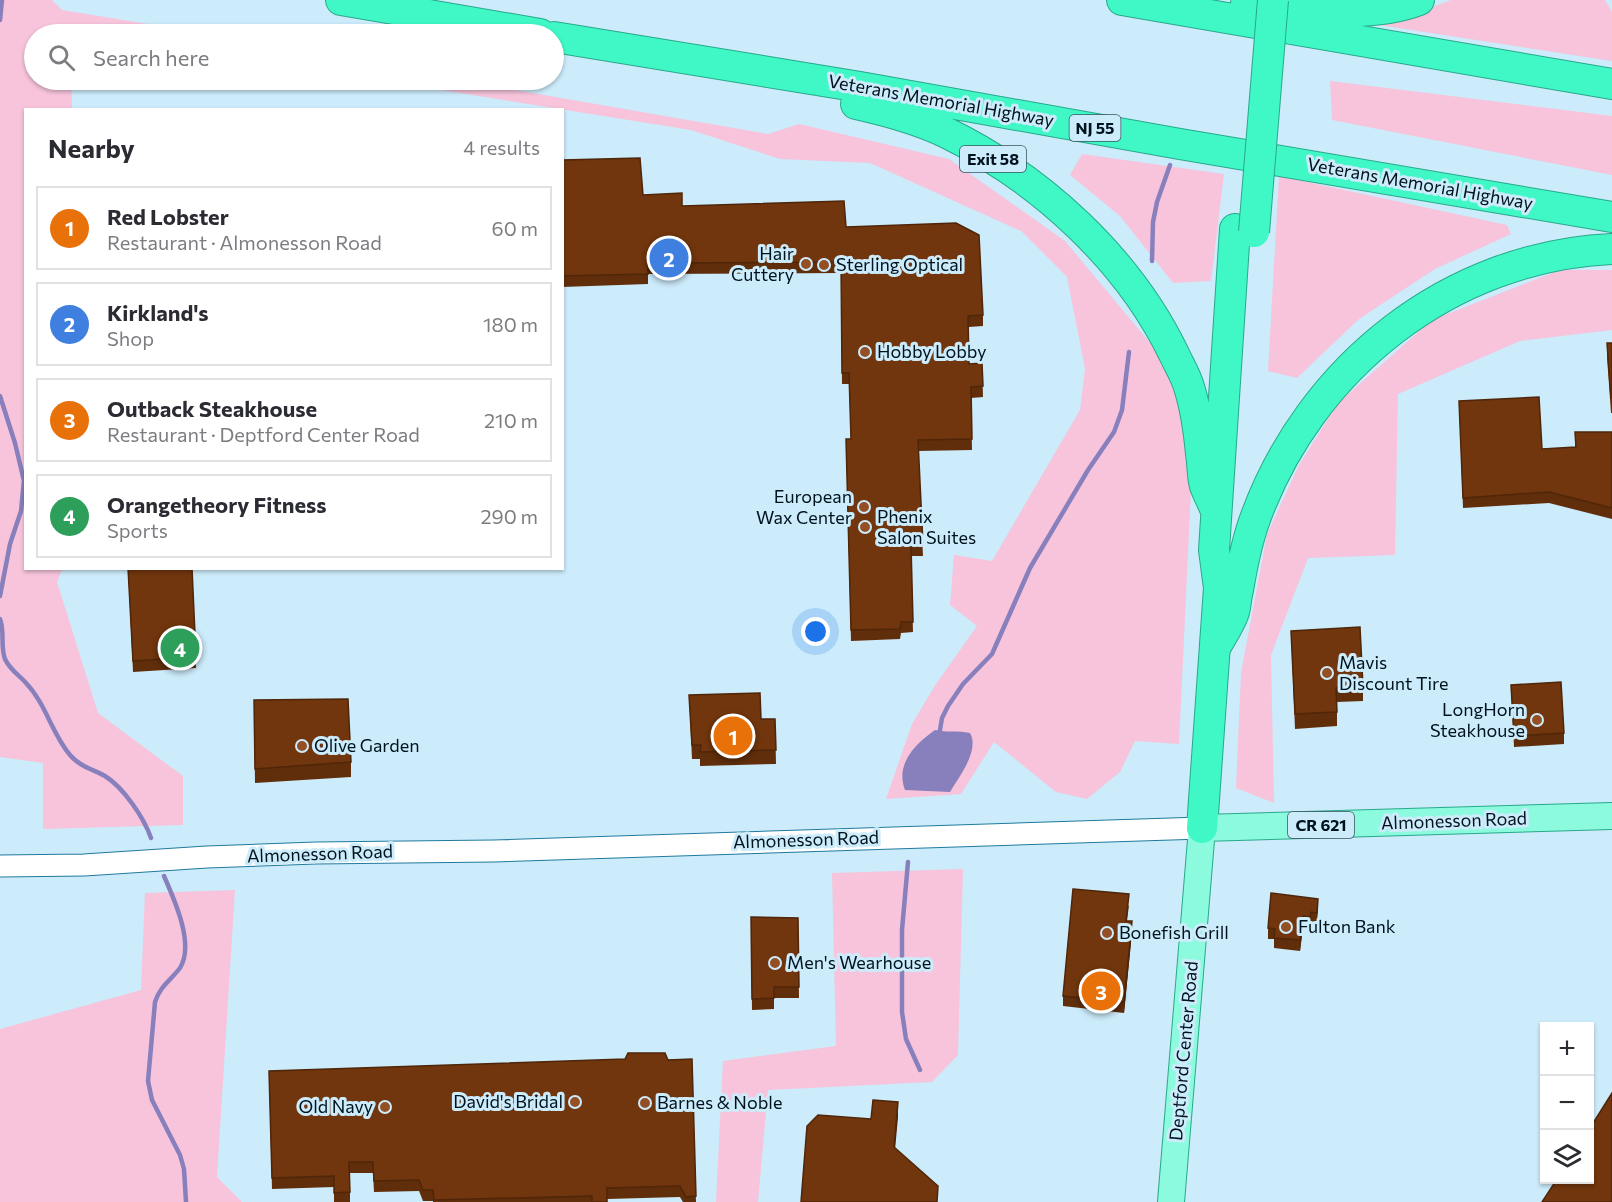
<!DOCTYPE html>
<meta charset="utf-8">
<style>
body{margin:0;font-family:Commissioner,sans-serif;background:#f2f2f3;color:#2b2b33}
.controls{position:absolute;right:18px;bottom:18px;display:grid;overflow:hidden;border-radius:0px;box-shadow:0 2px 4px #0004}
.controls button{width:54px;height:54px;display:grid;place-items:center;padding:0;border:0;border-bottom:2px solid #e1e1e2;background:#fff;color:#2b2b33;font:30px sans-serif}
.you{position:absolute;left:816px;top:632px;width:21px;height:21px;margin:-15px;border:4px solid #fff;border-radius:50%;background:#1a73e8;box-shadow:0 0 0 9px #1a73e833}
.badge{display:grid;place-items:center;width:39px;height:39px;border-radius:50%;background:#d93025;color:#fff;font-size:20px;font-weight:700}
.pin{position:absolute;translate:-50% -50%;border:3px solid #fff;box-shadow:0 2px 6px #0006}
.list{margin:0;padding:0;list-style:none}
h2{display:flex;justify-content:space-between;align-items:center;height:78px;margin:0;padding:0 24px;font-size:26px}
h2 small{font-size:20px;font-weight:400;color:#7c7c81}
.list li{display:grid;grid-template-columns:39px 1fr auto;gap:18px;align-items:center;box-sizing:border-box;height:84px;margin:0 12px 12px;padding:0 12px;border:2px solid #e1e1e2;border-radius:0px}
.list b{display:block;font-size:22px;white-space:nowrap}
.list p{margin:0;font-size:20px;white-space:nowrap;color:#7c7c81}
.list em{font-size:20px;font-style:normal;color:#7c7c81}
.icon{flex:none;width:33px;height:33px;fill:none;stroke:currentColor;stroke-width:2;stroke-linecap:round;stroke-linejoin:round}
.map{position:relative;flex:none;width:1612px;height:1202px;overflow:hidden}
.search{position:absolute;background:#fff;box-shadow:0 2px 4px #0004;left:24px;top:24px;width:540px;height:66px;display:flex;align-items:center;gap:15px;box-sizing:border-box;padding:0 21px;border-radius:33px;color:#7c7c81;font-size:22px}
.panel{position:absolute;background:#fff;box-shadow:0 2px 4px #0004;left:24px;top:108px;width:540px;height:462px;border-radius:0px}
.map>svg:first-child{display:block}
.green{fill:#f7c4db}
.water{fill:#8880bd}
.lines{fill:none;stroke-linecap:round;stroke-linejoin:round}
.stream{stroke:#8880bd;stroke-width:4.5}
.minor-casing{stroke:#207a9e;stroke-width:23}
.major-casing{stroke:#29a88b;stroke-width:28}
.highway-casing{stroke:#29a88b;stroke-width:32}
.minor{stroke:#fff;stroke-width:21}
.major{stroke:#8cfbdd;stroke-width:26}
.highway{stroke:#3ff8c6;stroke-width:30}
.highway-bridge-casing{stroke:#29a88b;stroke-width:32;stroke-linecap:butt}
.highway-bridge{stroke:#3ff8c6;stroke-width:30}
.wall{fill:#612e0b}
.shaded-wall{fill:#4f2609}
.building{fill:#71360d;stroke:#4f2609;stroke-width:1.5}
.poi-dot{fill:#944f24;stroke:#ccebfb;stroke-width:2}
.labels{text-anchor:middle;stroke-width:6;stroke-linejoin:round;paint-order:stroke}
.shield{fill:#ccebfb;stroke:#3d5360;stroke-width:1.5}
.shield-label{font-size:16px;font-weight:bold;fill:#00121d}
.street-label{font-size:18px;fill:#00121d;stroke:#ccebfb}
.poi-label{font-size:18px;fill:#00121d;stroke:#ccebfb;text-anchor:start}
</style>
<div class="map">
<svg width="1612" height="1202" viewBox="0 0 1612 1202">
<rect width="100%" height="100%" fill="#ccebfb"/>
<path class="green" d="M0,0H52L62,10L209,34H99L70,30L69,34H34V80H71L72,109L26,110V568L62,569L57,582L98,713L183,776V825L43,829V763L0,757Z
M1451,0H1605L1612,12V61L1353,21L1429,8Z
M378,80H457L768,134L799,124L949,159L1065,241L1166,362L1193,447L1179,744L1135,741L1120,772L1087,799L1056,792L994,742L961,794L886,799L912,724L936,684L977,626L950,605L954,555L992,561L1080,410L1085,369L1067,277L1021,231L870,163L780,159L691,130Z
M1330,81L1612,116V175L1332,120Z
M1082,154L1224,174L1211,281L1173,283L1120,216L1070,175Z
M1279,176L1507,225L1511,234L1435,269L1359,319L1297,378L1268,371Z
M1560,270H1612V330L1520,341L1398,394L1395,555L1308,558L1271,655L1274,803L1236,788L1241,673L1267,534L1299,465L1338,403L1432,320Z
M963,869L958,1055L932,1082L768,1090L758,1202H716L723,1061L836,1046L832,873Z
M235,890L217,1177L242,1202H0V1029L141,990L145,893Z"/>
<path class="water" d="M935,730C947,733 958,730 970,733C980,750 959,777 950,792L905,790C895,764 915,744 935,730Z"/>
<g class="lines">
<path class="stream" d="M0,20L2,0
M1152,261L1153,222L1157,202L1170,165
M0,396L15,443L24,481L21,511L10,544L0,596
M0,619C5,632 0,646 5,659C10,670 19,675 26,683C46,704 52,734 70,755C79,766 92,769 105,776C124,788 144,818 151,838
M939,736L942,718L948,706L963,684L992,654L1030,568L1088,470L1114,432L1122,410L1129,352
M908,862L902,930V1012L906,1039L920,1070
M164,876C174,899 195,944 180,968C171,980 160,986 155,1002L148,1081L152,1100L180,1155L184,1169L186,1202"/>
<defs>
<path id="minor" d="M0,866L84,865L207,857L316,853L494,851L1202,828"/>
<path id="major" d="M1171,1202L1202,828L1612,816"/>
<path id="highway" d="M341,0L540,34
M1122,0L1612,84
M1246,4C1301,8 1367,20 1419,0
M554,37L860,87L1180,144L1612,217
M856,104C886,111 918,119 947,133C1041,179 1128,259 1174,354C1179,365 1186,376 1189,387C1196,409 1199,432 1201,454C1203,465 1202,476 1205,486C1208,494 1213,503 1216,511
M1215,648C1221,637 1230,624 1234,612C1236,605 1236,597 1238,590C1242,566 1247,541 1255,519C1310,367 1450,256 1612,249
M1202,828L1219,588L1214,550L1235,229"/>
</defs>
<use href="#minor" class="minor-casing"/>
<use href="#major" class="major-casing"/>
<use href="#highway" class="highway-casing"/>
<use href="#minor" class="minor"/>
<use href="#major" class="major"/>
<use href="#highway" class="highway"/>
<defs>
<path id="highway-bridge" d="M1254,232L1273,0"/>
</defs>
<use href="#highway-bridge" class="highway-bridge-casing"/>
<use href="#highway-bridge" class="highway-bridge"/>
</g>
<path class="wall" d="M562,160L643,195L682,206L846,227L983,315V326L969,327V364L982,363L983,397L971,398L972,450L918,451L923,556H911L913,632L901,633L900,639L851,641L846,439H851L849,384H842L841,273L648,274V284L562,287Z
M1607,343H1612V413H1611L1607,357Z
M1459,401L1542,449L1575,447V432H1612V519L1549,503L1463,508Z
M128,568H192L196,668L133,672Z
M1291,631L1363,687V701L1337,702V726L1295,729Z
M1511,685L1564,733V744L1514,747Z
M689,695L761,719H775L776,764L700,766V759H692Z
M254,700L351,762V777L255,783Z
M1129,905L1127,921L1132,932L1124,1013L1063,1006V996Z
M1318,910L1317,923H1311L1310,927H1303L1300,951L1274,948V939H1268V928Z
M751,917L798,918L799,998H774V1009L752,1010Z
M692,1059L696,1202H683L680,1197L607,1199V1202H433V1201H423L419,1191L374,1192L373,1173H350V1202H334V1187L272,1189L269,1071Z"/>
<path class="shaded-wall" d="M1303,916V927L1300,951V940Z
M1132,921V932L1124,1013V1002Z
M898,1102V1117L894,1161V1147Z"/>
<path class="building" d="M640,158L643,195L682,193V206L844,201L846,227L956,223L979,235L983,315L968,316L969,364L982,363L983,386L971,387L972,439L918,440L923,545H911L913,622H901L900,629L851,630L846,439H851L849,373H842L841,262L648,263V274L562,276V160Z
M1607,343H1612V398H1611Z
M1539,397L1542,449L1576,447L1575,432H1612V508L1549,492L1463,498L1459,401Z
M128,568H192L196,657L133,661Z
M1360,627L1363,687L1336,688L1337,712L1295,714L1291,631Z
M1561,682L1564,733L1514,736L1511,685Z
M760,693L761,719H775L776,750L700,752L701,745H692L689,695Z
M348,699L351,762L255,769L254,700Z
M1073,889L1129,894L1126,921H1132L1124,1002L1063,996Z
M1271,893L1318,899L1317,913L1311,912L1310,917L1303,916L1300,940L1274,938L1275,929L1268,928Z
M751,917L798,918L799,987H774V998L752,999Z
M628,1053H665L668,1060L692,1059L696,1196L686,1197L680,1186L607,1188V1202H592V1196L434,1200L433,1190H423L419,1180L374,1181L373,1162H349L350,1192L334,1193V1176L272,1178L269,1071L625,1059Z
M1612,1093V1202H1542L1557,1179H1590V1128Z
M873,1100L898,1102L894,1147L938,1186L937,1202H801L807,1126L818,1115L871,1119Z"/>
<g class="poi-dot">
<circle cx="806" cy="264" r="6"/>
<circle cx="824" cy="265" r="6"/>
<circle cx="865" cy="352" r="6"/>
<circle cx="864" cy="507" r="6"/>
<circle cx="865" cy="527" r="6"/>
<circle cx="1327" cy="673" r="6"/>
<circle cx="1537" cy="720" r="6"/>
<circle cx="302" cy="746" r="6"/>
<circle cx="1286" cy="927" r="6"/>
<circle cx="1107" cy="933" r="6"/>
<circle cx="775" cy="963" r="6"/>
<circle cx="575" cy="1102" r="6"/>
<circle cx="645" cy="1103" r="6"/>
<circle cx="385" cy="1107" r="6"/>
</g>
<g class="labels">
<g class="shield">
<rect x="1069.5" y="115" width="51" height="26" rx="4.5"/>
<rect x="960" y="146" width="66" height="26" rx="4.5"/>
<rect x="1288" y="812" width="66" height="26" rx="4.5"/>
</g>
<g class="shield-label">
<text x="1095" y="134">NJ 55</text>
<text x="993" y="165">Exit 58</text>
<text x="1321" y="831">CR 621</text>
</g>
<g class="street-label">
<text transform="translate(941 101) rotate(10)" y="6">Veterans Memorial Highway</text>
<text transform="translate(1420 184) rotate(10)" y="6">Veterans Memorial Highway</text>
<text transform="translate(1454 821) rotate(-2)" y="6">Almonesson Road</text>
<text transform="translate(806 840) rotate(-2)" y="6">Almonesson Road</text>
<text transform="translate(320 854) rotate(-2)" y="6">Almonesson Road</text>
<text transform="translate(1184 1051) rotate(-85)" y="6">Deptford Center Road</text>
</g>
<g class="poi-label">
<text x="794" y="260" text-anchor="end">Hair<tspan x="794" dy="21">Cuttery</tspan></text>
<text x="836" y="271">Sterling Optical</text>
<text x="877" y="358">Hobby Lobby</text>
<text x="852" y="503" text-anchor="end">European<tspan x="852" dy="21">Wax Center</tspan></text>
<text x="877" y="523">Phenix<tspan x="877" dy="21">Salon Suites</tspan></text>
<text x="1339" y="669">Mavis<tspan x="1339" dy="21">Discount Tire</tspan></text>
<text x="1525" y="716" text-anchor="end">LongHorn<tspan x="1525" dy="21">Steakhouse</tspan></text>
<text x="314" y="752">Olive Garden</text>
<text x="1298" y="933">Fulton Bank</text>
<text x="1119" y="939">Bonefish Grill</text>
<text x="787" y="969">Men's Wearhouse</text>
<text x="563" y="1108" text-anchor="end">David's Bridal</text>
<text x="657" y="1109">Barnes &amp; Noble</text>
<text x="373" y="1113" text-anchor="end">Old Navy</text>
</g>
</g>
</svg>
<div class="controls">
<button>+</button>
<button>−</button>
<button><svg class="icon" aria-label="layers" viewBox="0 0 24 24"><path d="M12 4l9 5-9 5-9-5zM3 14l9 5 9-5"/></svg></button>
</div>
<div class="you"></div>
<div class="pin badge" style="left:733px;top:736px;background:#e8710a">1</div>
<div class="pin badge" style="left:669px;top:258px;background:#3f7fe0">2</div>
<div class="pin badge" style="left:1101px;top:991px;background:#e8710a">3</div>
<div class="pin badge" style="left:180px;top:648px;background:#2e9e5b">4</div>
<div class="search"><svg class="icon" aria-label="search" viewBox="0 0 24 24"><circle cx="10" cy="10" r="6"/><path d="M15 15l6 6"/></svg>Search here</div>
<section class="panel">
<h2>Nearby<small>4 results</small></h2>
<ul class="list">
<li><span class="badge" style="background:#e8710a">1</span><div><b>Red Lobster</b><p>Restaurant · Almonesson Road</p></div><em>60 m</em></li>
<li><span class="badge" style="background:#3f7fe0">2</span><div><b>Kirkland's</b><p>Shop</p></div><em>180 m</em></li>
<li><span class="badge" style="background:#e8710a">3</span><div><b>Outback Steakhouse</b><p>Restaurant · Deptford Center Road</p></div><em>210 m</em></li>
<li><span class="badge" style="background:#2e9e5b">4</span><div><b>Orangetheory Fitness</b><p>Sports</p></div><em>290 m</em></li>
</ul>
</section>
</div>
